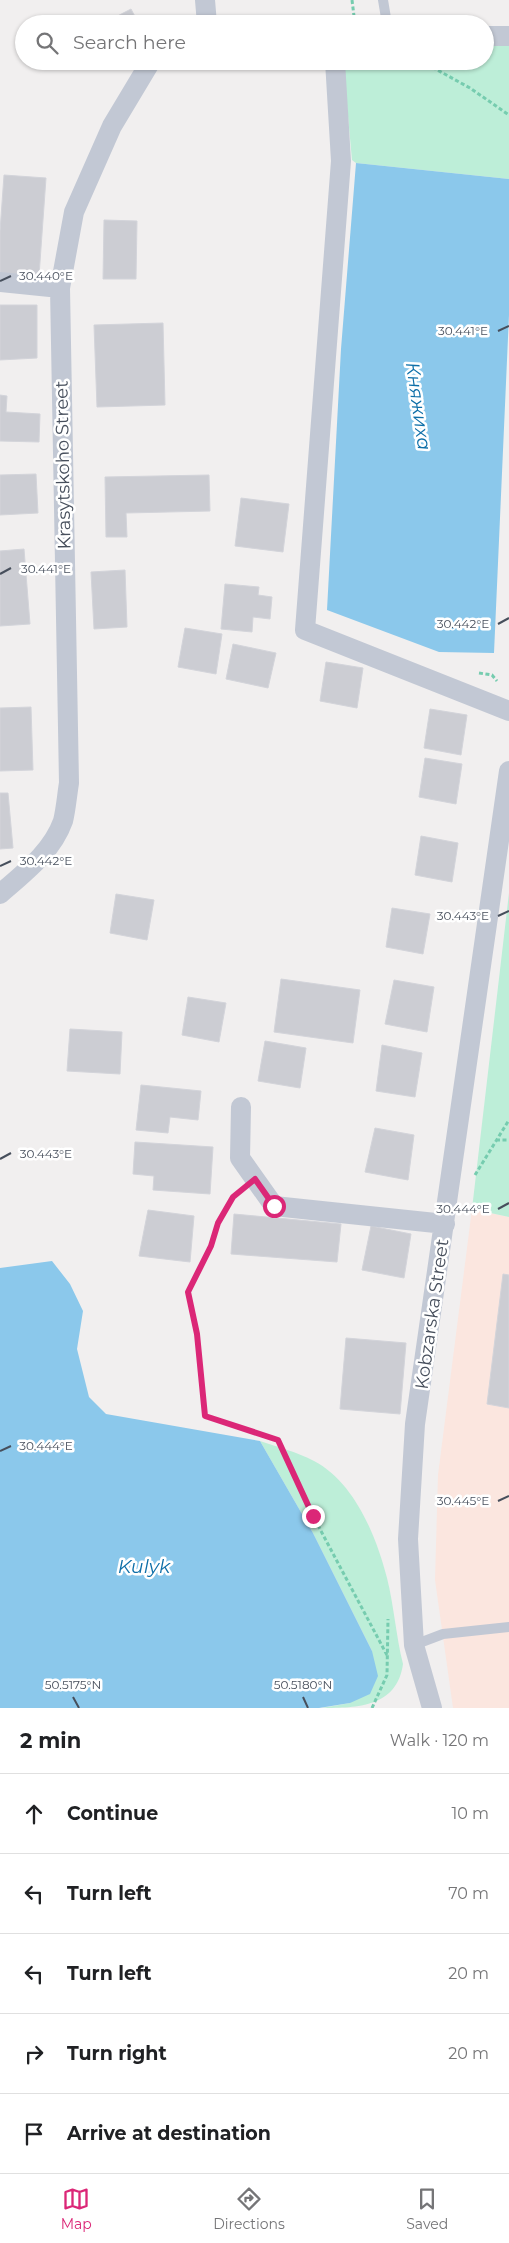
<!DOCTYPE html>
<meta charset="utf-8">
<style>
body{margin:0;font-family:Montserrat,sans-serif;background:#f6f6f6;color:#202124}
.stop{position:absolute;width:15px;height:15px;margin:-11px;border:4px solid #db2777;border-radius:50%;background:#fff}
.stop.end{background:#db2777;border-color:#fff;box-shadow:0 1px 5px #0008}
.list{margin:0;padding:0;list-style:none}
h2{display:flex;justify-content:space-between;align-items:center;height:65px;margin:0;padding:0 20px;font-size:21px}
h2 small{font-size:16px;font-weight:400;color:#757577}
.list li{display:grid;grid-template-columns:32px 1fr auto;gap:15px;align-items:center;box-sizing:border-box;height:80px;padding:0 20px;border-top:1px solid #e0e0e0}
.list b{display:block;font-size:19px;white-space:nowrap}
.list em{font-size:16px;font-style:normal;color:#757577}
.icon{flex:none;width:28px;height:28px;fill:none;stroke:currentColor;stroke-width:2;stroke-linecap:round;stroke-linejoin:round}
.map{position:relative;flex:none;width:509px;height:1708px;overflow:hidden}
.search{position:absolute;background:#fff;box-shadow:0 1px 4px #0004;left:15px;right:15px;top:15px;height:55px;display:flex;align-items:center;gap:12px;box-sizing:border-box;padding:0 18px;border-radius:28px;color:#757577;font-size:19px}
.sheet{height:465px;background:#fff}
nav{display:flex;justify-content:space-around;align-items:center;box-sizing:border-box;height:70px;border-top:1px solid #e0e0e0;background:#fff;font-size:14px;color:#757577}
nav a{display:grid;justify-items:center;gap:2px}
nav .on{color:#db2777}
.map>svg:first-child{display:block}
.medical{fill:#fbe6df}
.green{fill:#bdeed8}
.water{fill:#8bc8eb}
.building{fill:#cccdd3;stroke:#d3d4da}
.lines{fill:none;stroke-linecap:round;stroke-linejoin:round}
.path{stroke:#76ccaf;stroke-width:3;stroke-dasharray:4 2.5;stroke-linecap:butt}
.lane{stroke:#c2c8d4;stroke-width:10}
.street{stroke:#c2c8d4;stroke-width:20}
.route{stroke:#db2777;stroke-width:6}
.ticks{fill:none;stroke:#474f5c;stroke-width:2}
.labels{text-anchor:middle;stroke-width:5;stroke-linejoin:round;paint-order:stroke}
.street-label{font-size:18px;fill:#474f5c;stroke:#fff}
.water-label{font-size:19px;font-style:italic;fill:#0e6fa8;stroke:#fff}
.ticks-label{font-size:12px;text-anchor:middle;fill:#474f5c;stroke:#fff;stroke-width:5;stroke-linejoin:round;paint-order:stroke}
</style>
<div class="map">
<svg width="509" height="1708" viewBox="0 0 509 1708">
<rect width="100%" height="100%" fill="#f1efef"/>
<path class="medical" d="M472,1209L509,1217V1708H453L435,1580L438,1475Z"/>
<path class="green" d="M485,43L509,44V179L356,163L352,160L343,61H485Z
M509,893V1217L472,1209Z
M260,1441C278,1447 297,1452 314,1461C354,1482 376,1535 387,1578C394,1606 396,1636 403,1664C397,1707 358,1708 322,1708L350,1703L372,1651L313,1533Z"/>
<path class="water" d="M356,163L509,179V315L494,653L439,652L327,610L341,349Z
M52,1261L70,1284L83,1311L77,1349L89,1397L106,1414L260,1441L313,1533L372,1651L378,1676L370,1694L350,1703L319,1708H0V1268Z"/>
<path class="building" d="M131,9L139,24H102Z
M4,175L46,178L39,276L0,273V231Z
M104,220L137,221L136,279H103Z
M0,305H37V358L0,360Z
M163,323L165,405L97,407L94,325Z
M0,395L7,396L6,412L40,414L39,442L0,441Z
M36,474L38,513L0,515V475Z
M209,475L210,511L126,513L127,537H106L105,477Z
M241,498L289,504L283,552L235,546Z
M24,549L30,624L0,626V551Z
M125,570L127,627L94,629L91,572Z
M225,584L259,587L258,595L272,597L270,619L253,617L252,632L221,629Z
M185,628L222,634L216,674L178,667Z
M233,644L276,653L268,688L226,679Z
M326,662L363,668L357,708L320,701Z
M31,707L33,770L0,771V708Z
M430,709L467,715L461,755L424,748Z
M425,758L462,764L456,804L419,797Z
M0,793H8L13,848L0,849Z
M421,836L458,843L452,882L415,875Z
M116,894L154,900L147,940L110,933Z
M392,908L430,914L423,954L386,947Z
M281,979L360,990L353,1043L274,1032Z
M394,980L434,987L427,1032L385,1024Z
M188,997L226,1003L219,1042L182,1035Z
M70,1029L122,1032L120,1074L67,1071Z
M265,1041L306,1048L300,1088L258,1081Z
M382,1045L422,1053L415,1097L376,1091Z
M141,1085L201,1091L198,1120L170,1117L168,1133L136,1130Z
M375,1128L414,1135L408,1180L365,1172Z
M135,1142L213,1147L210,1194L153,1190L154,1176L133,1174Z
M148,1210L194,1216L190,1262L139,1256Z
M234,1214L341,1224L337,1262L231,1254Z
M371,1226L411,1234L404,1278L362,1270Z
M503,1274L509,1275V1408L487,1404Z
M346,1338L406,1343L400,1414L340,1409Z"/>
<g class="lines">
<path class="path" d="M352,0L355,24
M421,61L470,88L509,115
M479,673L492,675L497,681
M496,1140H509
M475,1175L509,1120
M239,1192L233,1197L219,1223L211,1246L188,1292L197,1334L205,1416L278,1440L313,1516L388,1657
M372,1708L387,1675L388,1619"/>
<path class="lane" d="M383,0L387,24
M414,1645L443,1634L509,1627"/>
<path class="street" d="M205,0L207,24
M485,36H509
M335,61L341,161L305,630L509,711
M0,282L60,288
M0,894C24,873 52,852 63,821C66,809 67,795 69,783L60,288L74,212L112,126L151,61
M241,1107L240,1158L274,1206L445,1224
M432,1708L414,1645L408,1539L415,1424L509,771"/>
</g>
<g class="lines">
<path class="route" d="M274,1206L255,1179L233,1197L218,1223L211,1246L188,1292L197,1334L205,1416L278,1440L313,1516"/>
</g>
<path class="ticks" d="M0,281L11,276M498,331L509,326M0,574L11,568M498,624L509,618M0,866L11,861M498,916L509,911M0,1159L11,1153M498,1209L509,1203M0,1451L11,1446M498,1501L509,1496M73,1697L79,1708M303,1697L308,1708"/>
<g class="labels">
<g class="street-label">
<text transform="translate(63 465) rotate(-91)" y="6">Krasytskoho Street</text>
<text transform="translate(432 1314) rotate(-82)" y="6">Kobzarska Street</text>
</g>
<g class="water-label">
<text transform="translate(419 406) rotate(82)" y="7">Княжиха</text>
<text x="144" y="1573">Kulyk</text>
</g>
</g>
<g class="ticks-label">
<text x="46" y="280">30.440°E</text>
<text x="463" y="335">30.441°E</text>
<text x="46" y="573">30.441°E</text>
<text x="463" y="628">30.442°E</text>
<text x="46" y="865">30.442°E</text>
<text x="463" y="920">30.443°E</text>
<text x="46" y="1158">30.443°E</text>
<text x="463" y="1213">30.444°E</text>
<text x="46" y="1450">30.444°E</text>
<text x="463" y="1505">30.445°E</text>
<text x="73" y="1689">50.5175°N</text>
<text x="303" y="1689">50.5180°N</text>
</g>
</svg>
<div class="stop" style="left:274px;top:1206px"></div>
<div class="stop end" style="left:313px;top:1516px"></div>
<div class="search"><svg class="icon" aria-label="search" viewBox="0 0 24 24"><circle cx="10" cy="10" r="6"/><path d="M15 15l6 6"/></svg>Search here</div>
</div>
<section class="sheet">
<h2>2 min<small>Walk · 120 m</small></h2>
<ul class="list">
<li><svg class="icon" aria-label="ahead" viewBox="0 0 24 24"><path d="M12 20V5M6 11l6-6 6 6"/></svg><div><b>Continue</b></div><em>10 m</em></li>
<li><svg class="icon" aria-label="left" viewBox="0 0 24 24"><path d="M17 20v-9H6M10 6l-5 5 5 5"/></svg><div><b>Turn left</b></div><em>70 m</em></li>
<li><svg class="icon" aria-label="left" viewBox="0 0 24 24"><path d="M17 20v-9H6M10 6l-5 5 5 5"/></svg><div><b>Turn left</b></div><em>20 m</em></li>
<li><svg class="icon" aria-label="right" viewBox="0 0 24 24"><path d="M7 20v-9h11M14 6l5 5-5 5"/></svg><div><b>Turn right</b></div><em>20 m</em></li>
<li><svg class="icon" aria-label="arrive" viewBox="0 0 24 24"><path d="M6 21V4h12l-3 4 3 4H6"/></svg><div><b>Arrive at destination</b></div></li>
</ul>
</section>
<nav>
<a class="on"><svg class="icon" aria-label="map" viewBox="0 0 24 24"><path d="M3 6l6-2 6 2 6-2v14l-6 2-6-2-6 2zM9 4v14M15 6v14"/></svg>Map</a>
<a><svg class="icon" aria-label="directions" viewBox="0 0 24 24"><path d="M12 3l9 9-9 9-9-9zM9 14v-3h6M13 9l2 2-2 2"/></svg>Directions</a>
<a><svg class="icon" aria-label="saved" viewBox="0 0 24 24"><path d="M7 4h10v16l-5-4-5 4z"/></svg>Saved</a>
</nav>
